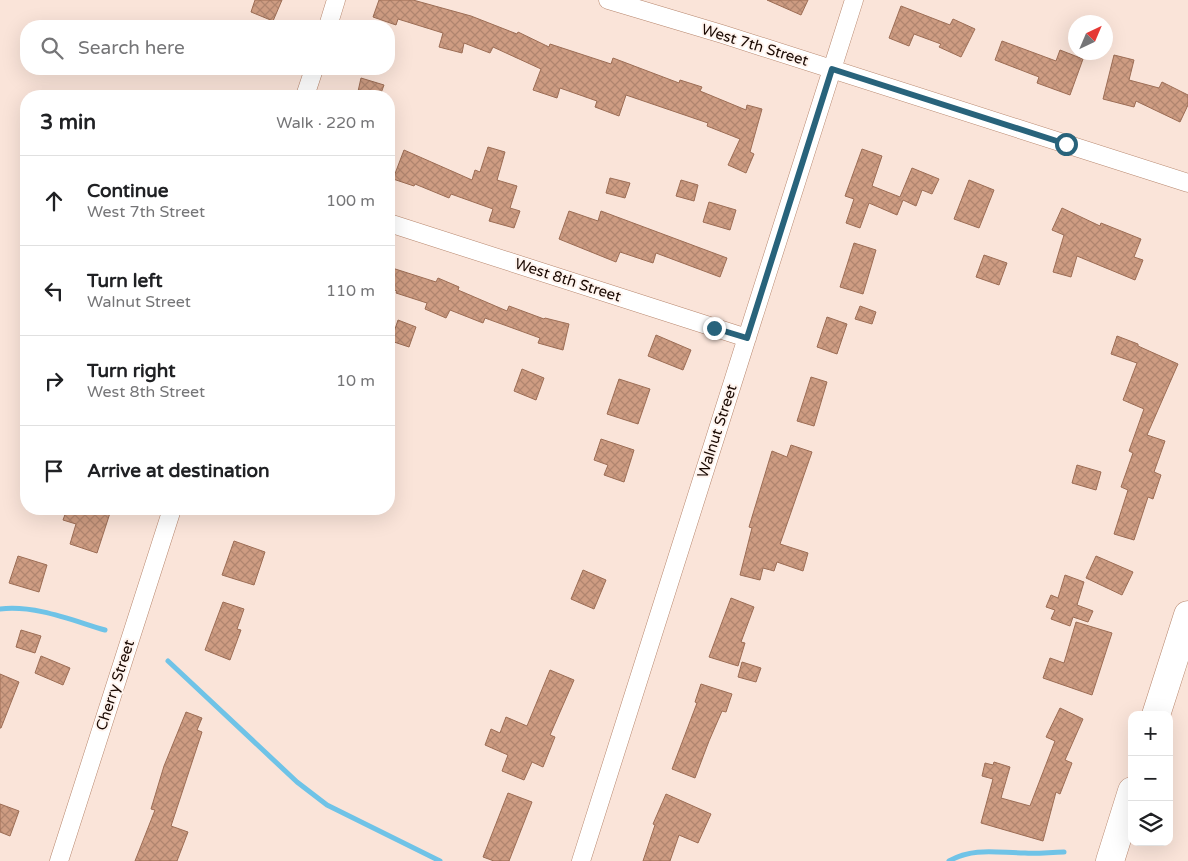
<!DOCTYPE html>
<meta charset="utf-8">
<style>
body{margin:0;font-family:"Varela Round",sans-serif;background:#f6f6f6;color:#202124}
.controls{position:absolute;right:15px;bottom:15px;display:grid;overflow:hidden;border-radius:10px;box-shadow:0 5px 20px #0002}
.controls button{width:45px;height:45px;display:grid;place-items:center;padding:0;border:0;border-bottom:1px solid #e0e0e0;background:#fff;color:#202124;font:25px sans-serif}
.compass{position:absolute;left:1068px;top:15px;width:45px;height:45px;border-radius:50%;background:#fff;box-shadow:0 5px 20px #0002;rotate:44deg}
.stop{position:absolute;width:15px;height:15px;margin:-11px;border:4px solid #28637b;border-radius:50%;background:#fff}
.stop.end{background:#28637b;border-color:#fff;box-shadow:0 1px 5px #0008}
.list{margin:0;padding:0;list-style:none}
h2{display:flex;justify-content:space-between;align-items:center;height:65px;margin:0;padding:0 20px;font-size:21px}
h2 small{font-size:16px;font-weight:400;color:#757577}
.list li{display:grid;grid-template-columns:32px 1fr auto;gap:15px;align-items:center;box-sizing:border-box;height:90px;padding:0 20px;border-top:1px solid #e0e0e0}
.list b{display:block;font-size:19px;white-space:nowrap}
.list p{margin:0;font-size:16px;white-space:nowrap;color:#757577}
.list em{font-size:16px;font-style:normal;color:#757577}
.icon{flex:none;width:28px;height:28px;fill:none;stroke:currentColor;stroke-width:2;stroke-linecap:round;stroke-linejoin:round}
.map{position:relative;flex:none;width:1188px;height:861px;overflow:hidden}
.search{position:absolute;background:#fff;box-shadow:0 5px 20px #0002;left:20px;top:20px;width:375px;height:55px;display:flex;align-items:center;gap:12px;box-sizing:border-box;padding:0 18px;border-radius:20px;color:#757577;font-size:19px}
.panel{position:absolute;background:#fff;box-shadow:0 5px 20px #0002;left:20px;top:90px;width:375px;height:425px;border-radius:20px}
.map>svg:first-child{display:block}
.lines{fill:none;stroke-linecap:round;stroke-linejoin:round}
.stream{stroke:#6fc3e7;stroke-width:5}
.building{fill:url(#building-cross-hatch);stroke:#9c6d55}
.street-casing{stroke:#b7866d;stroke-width:19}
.primary-casing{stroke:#b7866d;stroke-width:29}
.street{stroke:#fff;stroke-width:18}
.primary{stroke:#fff;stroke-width:28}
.route{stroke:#28637b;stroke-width:6}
.labels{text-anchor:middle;stroke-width:4;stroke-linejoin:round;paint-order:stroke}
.street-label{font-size:15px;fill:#1a0902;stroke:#fff4ee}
</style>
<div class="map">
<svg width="1188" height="861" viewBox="0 0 1188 861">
<defs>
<pattern id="building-cross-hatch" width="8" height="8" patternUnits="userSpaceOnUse" patternTransform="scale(1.25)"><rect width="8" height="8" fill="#ce9c82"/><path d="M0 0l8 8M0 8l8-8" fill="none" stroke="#b0856f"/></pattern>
</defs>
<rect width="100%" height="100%" fill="#fae4d9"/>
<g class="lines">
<path class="stream" d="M0,609C36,605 71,620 105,630
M168,661L297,782L327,805L440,861
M949,861C974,847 998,853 1025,853C1038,854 1051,852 1064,852"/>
</g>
<path class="building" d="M255,0H282L273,21L251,12Z
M379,0H413L471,16L517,34L518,32L549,47L550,44L611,64L613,58L679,83L680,80L702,87L700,91L746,110L747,105L762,109L750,152L754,154L746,173L728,165L740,139L707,126L708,123L626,95L619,116L595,107L597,101L560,88L557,98L533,90L541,69L493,47L490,53L464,43L462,53L439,47L443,33L398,19L396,25L373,17Z
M767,0H808L801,15Z
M901,6L950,25L953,19L975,29L961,57L939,47L941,44L914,34L909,46L889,38Z
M1002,41L1056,61L1060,50L1083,59L1070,95L1037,83L1039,77L995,60Z
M1114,55L1134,60L1129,80L1159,88L1162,82L1188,95V105L1180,122L1136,101L1134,107L1103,99Z
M361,78L384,85L380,96H357Z
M488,147L505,152L497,180L517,186L510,208L520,211L514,228L489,221L493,209L451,194L449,198L415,184L414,186L393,179L404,150L472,180L475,170L480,172Z
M862,149L882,156L872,186L900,197L912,168L939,179L932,194L922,190L916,206L903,200L897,215L869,203L860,228L846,223L854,199L845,196Z
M610,178L630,183L625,198L606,193Z
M681,180L698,185L694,201L676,196Z
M969,180L994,190L979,228L954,219Z
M709,202L736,210L730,230L703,222Z
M1062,208L1100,226L1101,223L1141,239L1134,257L1143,260L1135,280L1077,256L1071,277L1053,272L1064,235L1052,230Z
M569,211L598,221L601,211L727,258L720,277L656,253L653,263L620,252L616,262L559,239Z
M854,243L876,250L863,294L840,287Z
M984,255L1007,263L999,285L976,277Z
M389,267L436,282L438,278L459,287L458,290L507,311L509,306L544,319L545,318L569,324L563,350L538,343L540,338L485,318L483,323L450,310L446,318L425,309L427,303L396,293L397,291L389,289Z
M860,306L876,312L872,324L855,319Z
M827,317L847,324L837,354L817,347Z
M398,320L416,327L409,347L391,341Z
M656,335L691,350L683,370L648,356Z
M1117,336L1138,344V346L1178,364L1147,435L1165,441L1154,472L1161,475L1153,499L1148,497L1134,540L1114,534L1128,490L1121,487L1133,453L1129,451L1144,409L1123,400L1137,363L1111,354Z
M522,369L544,378L536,400L514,391Z
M811,377L827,382L814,426L797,421Z
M619,379L650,389L638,424L607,414Z
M601,439L634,450L624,482L604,475L608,465L594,460Z
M791,445L812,452L780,544L808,553L803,571L777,562L774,571L763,568L760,580L740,575L752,528L749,527L772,451L787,457Z
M1077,465L1101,472L1096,490L1072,483Z
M67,509H96L110,513L97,553L70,544L76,524L63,520Z
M234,541L265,552L254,585L222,575Z
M18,556L47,565L39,592L9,583Z
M1096,556L1133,572L1122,595L1086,578Z
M583,570L606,580L594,609L571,599Z
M1065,575L1084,582L1077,605L1093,611L1088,622L1073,617L1070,626L1051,619L1055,610L1046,607L1051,595L1058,598Z
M731,598L754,607L741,642L745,643L738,666L709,657Z
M223,602L244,609L237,629L241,630L230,660L205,650Z
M1076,622L1112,633L1092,695L1043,678L1050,658L1064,663Z
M21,630L41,636L35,653L16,647Z
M41,656L70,668L63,685L35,673Z
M742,662L761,668L756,682L738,677Z
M550,670L574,680L550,735L555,737L543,767L532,762L524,780L502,771L508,755L485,745L491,729L500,733L506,717L527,726Z
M0,674L19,682L1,728H0Z
M701,684L732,694L726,712L722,711L709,741L695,778L672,769L697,703L695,702Z
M1060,708L1083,719L1065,760L1072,763L1060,794L1056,792L1043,841L981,823L993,779L982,776L985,763L993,765L994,762L1010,767L1001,798L1030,806L1055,741L1046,737Z
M186,712L202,718L197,730L202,732L171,826L188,832L177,861H135L155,810L151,809L164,766Z
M508,793L532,802L509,861H494L483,857Z
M666,794L711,814L698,843L679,835L670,861H643L655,825L653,824Z
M0,804L19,811L10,836L0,832Z"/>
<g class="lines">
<defs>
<path id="street" d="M608,0L722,34L1188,183
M328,26L336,0
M305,96L314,69
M389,223L747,338
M59,861L172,509
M581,861L854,0"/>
<path id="primary" d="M1156,715L1188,615
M1110,861L1132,791"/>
</defs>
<use href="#street" class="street-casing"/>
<use href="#primary" class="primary-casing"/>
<use href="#street" class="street"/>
<use href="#primary" class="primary"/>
</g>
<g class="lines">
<path class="route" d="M714,328L747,338L832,69L1066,144"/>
</g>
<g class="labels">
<g class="street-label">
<text transform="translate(755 45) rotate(17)" y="5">West 7th Street</text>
<text transform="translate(568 280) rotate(18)" y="5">West 8th Street</text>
<text transform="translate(717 431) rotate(-72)" y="5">Walnut Street</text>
<text transform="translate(115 685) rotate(-72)" y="5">Cherry Street</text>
</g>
</g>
</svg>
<div class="controls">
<button>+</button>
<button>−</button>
<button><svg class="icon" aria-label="layers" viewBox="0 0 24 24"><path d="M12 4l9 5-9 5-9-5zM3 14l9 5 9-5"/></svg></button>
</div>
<svg class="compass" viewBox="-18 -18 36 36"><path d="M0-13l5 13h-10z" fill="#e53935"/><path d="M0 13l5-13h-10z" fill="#757577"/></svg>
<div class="stop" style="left:1066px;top:144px"></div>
<div class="stop end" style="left:714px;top:328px"></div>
<div class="search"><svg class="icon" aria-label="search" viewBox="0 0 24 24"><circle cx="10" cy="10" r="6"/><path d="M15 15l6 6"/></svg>Search here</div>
<section class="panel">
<h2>3 min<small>Walk · 220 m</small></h2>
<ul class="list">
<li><svg class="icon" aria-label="ahead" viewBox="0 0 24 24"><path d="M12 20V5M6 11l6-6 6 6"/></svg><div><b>Continue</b><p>West 7th Street</p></div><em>100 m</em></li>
<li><svg class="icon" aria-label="left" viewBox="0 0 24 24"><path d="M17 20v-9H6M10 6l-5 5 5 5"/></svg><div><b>Turn left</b><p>Walnut Street</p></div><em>110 m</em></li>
<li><svg class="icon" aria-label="right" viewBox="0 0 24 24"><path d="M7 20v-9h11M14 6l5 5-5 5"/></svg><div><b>Turn right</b><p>West 8th Street</p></div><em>10 m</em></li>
<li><svg class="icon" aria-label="arrive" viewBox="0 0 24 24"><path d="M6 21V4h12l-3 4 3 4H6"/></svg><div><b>Arrive at destination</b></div></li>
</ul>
</section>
</div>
